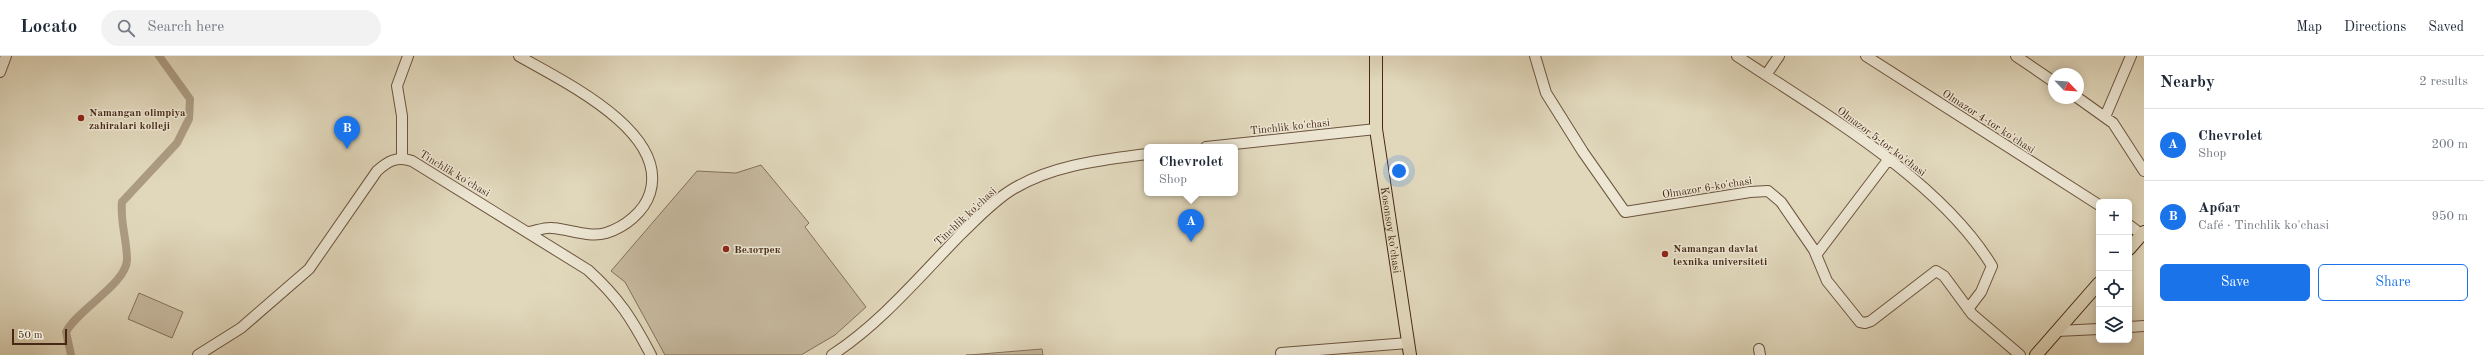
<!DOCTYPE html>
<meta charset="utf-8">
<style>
body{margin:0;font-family:"Old Standard TT",serif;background:#f2f2f3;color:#1f2937}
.controls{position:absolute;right:12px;bottom:12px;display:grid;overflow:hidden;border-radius:6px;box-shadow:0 2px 10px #0003}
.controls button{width:36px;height:36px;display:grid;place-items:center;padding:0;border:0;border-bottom:1px solid #e0e1e3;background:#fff;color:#1f2937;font:20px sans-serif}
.compass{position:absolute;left:2048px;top:12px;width:36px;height:36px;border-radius:50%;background:#fff;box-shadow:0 2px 10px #0003;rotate:115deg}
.scale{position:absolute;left:12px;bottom:10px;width:55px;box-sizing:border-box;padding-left:4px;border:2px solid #462815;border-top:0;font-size:11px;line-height:14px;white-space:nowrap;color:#462815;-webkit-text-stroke:3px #ece6d3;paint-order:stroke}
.you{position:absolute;left:1399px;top:115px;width:14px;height:14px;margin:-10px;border:3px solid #fff;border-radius:50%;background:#1a73e8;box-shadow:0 0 0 6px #1a73e833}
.badge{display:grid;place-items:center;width:26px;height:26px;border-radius:50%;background:#1a73e8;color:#fff;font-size:13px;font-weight:700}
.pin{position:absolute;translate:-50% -33px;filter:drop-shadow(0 1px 2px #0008)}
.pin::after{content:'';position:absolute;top:21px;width:14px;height:12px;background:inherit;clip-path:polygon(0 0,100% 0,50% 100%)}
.popup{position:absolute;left:1144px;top:88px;width:94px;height:52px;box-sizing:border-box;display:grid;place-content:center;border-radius:6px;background:#fff;filter:drop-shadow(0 1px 3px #0005);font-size:13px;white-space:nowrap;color:#747a83}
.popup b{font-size:15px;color:#1f2937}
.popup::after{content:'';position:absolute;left:50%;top:100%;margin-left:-8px;border:8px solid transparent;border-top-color:#fff}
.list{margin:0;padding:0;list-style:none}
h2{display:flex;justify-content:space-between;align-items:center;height:52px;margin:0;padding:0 16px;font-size:17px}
h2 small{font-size:13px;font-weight:400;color:#747a83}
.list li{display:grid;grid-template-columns:26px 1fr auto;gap:12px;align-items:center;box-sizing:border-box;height:72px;padding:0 16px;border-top:1px solid #e0e1e3}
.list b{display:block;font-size:15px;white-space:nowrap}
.list p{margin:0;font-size:13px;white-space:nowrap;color:#747a83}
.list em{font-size:13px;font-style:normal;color:#747a83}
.actions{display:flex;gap:8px;padding:12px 16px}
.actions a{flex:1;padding:9px 0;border:1px solid #1a73e8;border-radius:6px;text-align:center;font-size:14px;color:#1a73e8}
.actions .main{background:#1a73e8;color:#fff}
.icon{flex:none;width:22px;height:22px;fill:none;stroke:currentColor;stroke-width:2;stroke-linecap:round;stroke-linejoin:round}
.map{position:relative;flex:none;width:2144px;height:299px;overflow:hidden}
header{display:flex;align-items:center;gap:24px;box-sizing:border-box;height:56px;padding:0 20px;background:#fff;border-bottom:1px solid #e0e1e3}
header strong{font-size:19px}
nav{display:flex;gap:22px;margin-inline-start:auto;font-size:14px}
.search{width:280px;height:36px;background:#f2f2f3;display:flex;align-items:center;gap:10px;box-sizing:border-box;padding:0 14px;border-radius:22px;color:#747a83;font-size:15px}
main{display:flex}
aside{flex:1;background:#fff}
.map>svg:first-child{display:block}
.green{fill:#c7baa0;stroke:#86715a}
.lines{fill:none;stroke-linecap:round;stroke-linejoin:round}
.canal{stroke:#ac9c83;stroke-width:8}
.minor-casing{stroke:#6d543f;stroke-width:12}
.major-casing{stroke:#462815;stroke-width:14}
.minor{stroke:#ece6d3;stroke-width:10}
.major{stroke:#e1d8bc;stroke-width:12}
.poi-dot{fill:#8f2418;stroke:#ece6d3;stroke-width:1.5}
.labels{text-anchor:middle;stroke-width:3;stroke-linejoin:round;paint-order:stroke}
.poi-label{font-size:11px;font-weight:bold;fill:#462815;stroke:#ece6d3;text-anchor:start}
.street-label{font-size:11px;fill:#462815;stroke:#ece6d3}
</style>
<header>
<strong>Locato</strong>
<div class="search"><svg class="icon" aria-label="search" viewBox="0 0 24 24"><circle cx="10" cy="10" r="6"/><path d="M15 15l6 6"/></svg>Search here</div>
<nav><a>Map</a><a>Directions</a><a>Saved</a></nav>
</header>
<main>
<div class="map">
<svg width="2144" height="299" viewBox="0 0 2144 299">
<rect width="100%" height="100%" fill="#e1d8bc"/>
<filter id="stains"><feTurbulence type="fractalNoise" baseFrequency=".005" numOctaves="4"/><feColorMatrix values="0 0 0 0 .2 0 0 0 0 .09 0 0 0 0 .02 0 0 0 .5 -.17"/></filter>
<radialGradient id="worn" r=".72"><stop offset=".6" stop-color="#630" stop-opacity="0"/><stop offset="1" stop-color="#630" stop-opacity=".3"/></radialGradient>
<path class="green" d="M761,109L809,167L805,171L866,251L835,279L801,299H665L625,226L611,215L697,115L736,117Z
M139,237L183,256L172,282L128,263Z
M1042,293L1043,299H966H969Z"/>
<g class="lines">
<path class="canal" d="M71,299L66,276C78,253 126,228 127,204C127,184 120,166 122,146L177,87L189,63L190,43L159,0"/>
<defs>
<path id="minor" d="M519,0C562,25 669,75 650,137C644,156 625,171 606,177C589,182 569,173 552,172C545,171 536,175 529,176
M1535,0L1546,37L1583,96L1625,156L1750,136L1768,135L1781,146L1814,194L1827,225L1860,266L1865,267L1871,265L1936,215L1944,220L1972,258L2020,299
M1737,0C1821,56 1939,123 1992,210L1981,236L1968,253
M1866,0L2099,149
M2016,0L2054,26
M0,16L6,0
M1766,19L1779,0
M2078,42L2113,67L2144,115
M2105,61L2131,0
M1206,91L1376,73
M402,102V60L397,30L408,0
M2129,169L2141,178
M1816,199L1888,104
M2129,271L2144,270
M2057,275L2099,273
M1759,293L1760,299
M1281,297L1408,287
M198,299L241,272L309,213L377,115C388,105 397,100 412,105L588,214C619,242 632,263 651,299
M832,299C880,268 920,220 960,179C977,163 993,145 1013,133C1053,109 1101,104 1147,98"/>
<g id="major">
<path id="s1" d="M1376,0V73L1410,299"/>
<path d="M2129,193L2144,176"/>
<path d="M2036,299L2099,227"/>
</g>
</defs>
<use href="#minor" class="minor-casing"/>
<use href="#major" class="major-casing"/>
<use href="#minor" class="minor"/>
<use href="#major" class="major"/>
</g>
<g class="poi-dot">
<circle cx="81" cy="62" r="4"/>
<circle cx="726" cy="193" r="4"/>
<circle cx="1665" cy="198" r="4"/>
</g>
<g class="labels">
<g class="poi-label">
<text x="89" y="60">Namangan olimpiya<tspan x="89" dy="13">zahiralari kolleji</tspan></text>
<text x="1673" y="196">Namangan davlat<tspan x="1673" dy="13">texnika universiteti</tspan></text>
<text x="734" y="197">Велотрек</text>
</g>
<g class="street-label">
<text transform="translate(1989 65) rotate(33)" y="4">Olmazor 4-tor ko'chasi</text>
<text transform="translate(1290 70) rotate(-6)" y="4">Tinchlik ko'chasi</text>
<text transform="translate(1882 85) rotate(37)" y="4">Olmazor 5-tor ko'chasi</text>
<text transform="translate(455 117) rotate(31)" y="4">Tinchlik ko'chasi</text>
<text transform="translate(1707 131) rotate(-9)" y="4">Olmazor 6-ko'chasi</text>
<text transform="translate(965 160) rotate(-43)" y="4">Tinchlik ko'chasi</text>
<text dy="4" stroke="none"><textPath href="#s1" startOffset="175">Kosonsoy ko’chasi</textPath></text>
</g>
</g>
<rect width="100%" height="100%" filter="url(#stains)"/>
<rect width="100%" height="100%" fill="url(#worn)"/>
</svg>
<div class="controls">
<button>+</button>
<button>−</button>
<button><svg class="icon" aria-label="locate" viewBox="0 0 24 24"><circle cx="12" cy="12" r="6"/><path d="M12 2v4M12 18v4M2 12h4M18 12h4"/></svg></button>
<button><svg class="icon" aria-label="layers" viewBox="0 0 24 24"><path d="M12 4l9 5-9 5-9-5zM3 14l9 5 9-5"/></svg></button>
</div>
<svg class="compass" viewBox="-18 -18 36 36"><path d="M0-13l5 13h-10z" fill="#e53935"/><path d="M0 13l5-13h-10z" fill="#747a83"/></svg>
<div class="scale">50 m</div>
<div class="you"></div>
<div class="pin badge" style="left:1191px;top:186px">A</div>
<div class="popup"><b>Chevrolet</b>Shop</div>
<div class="pin badge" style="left:347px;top:93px">B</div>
</div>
<aside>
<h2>Nearby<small>2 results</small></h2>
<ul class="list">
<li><span class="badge">A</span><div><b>Chevrolet</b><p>Shop</p></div><em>200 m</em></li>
<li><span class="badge">B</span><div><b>Арбат</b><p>Café · Tinchlik ko'chasi</p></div><em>950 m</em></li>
</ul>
<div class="actions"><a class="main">Save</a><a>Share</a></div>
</aside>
</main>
